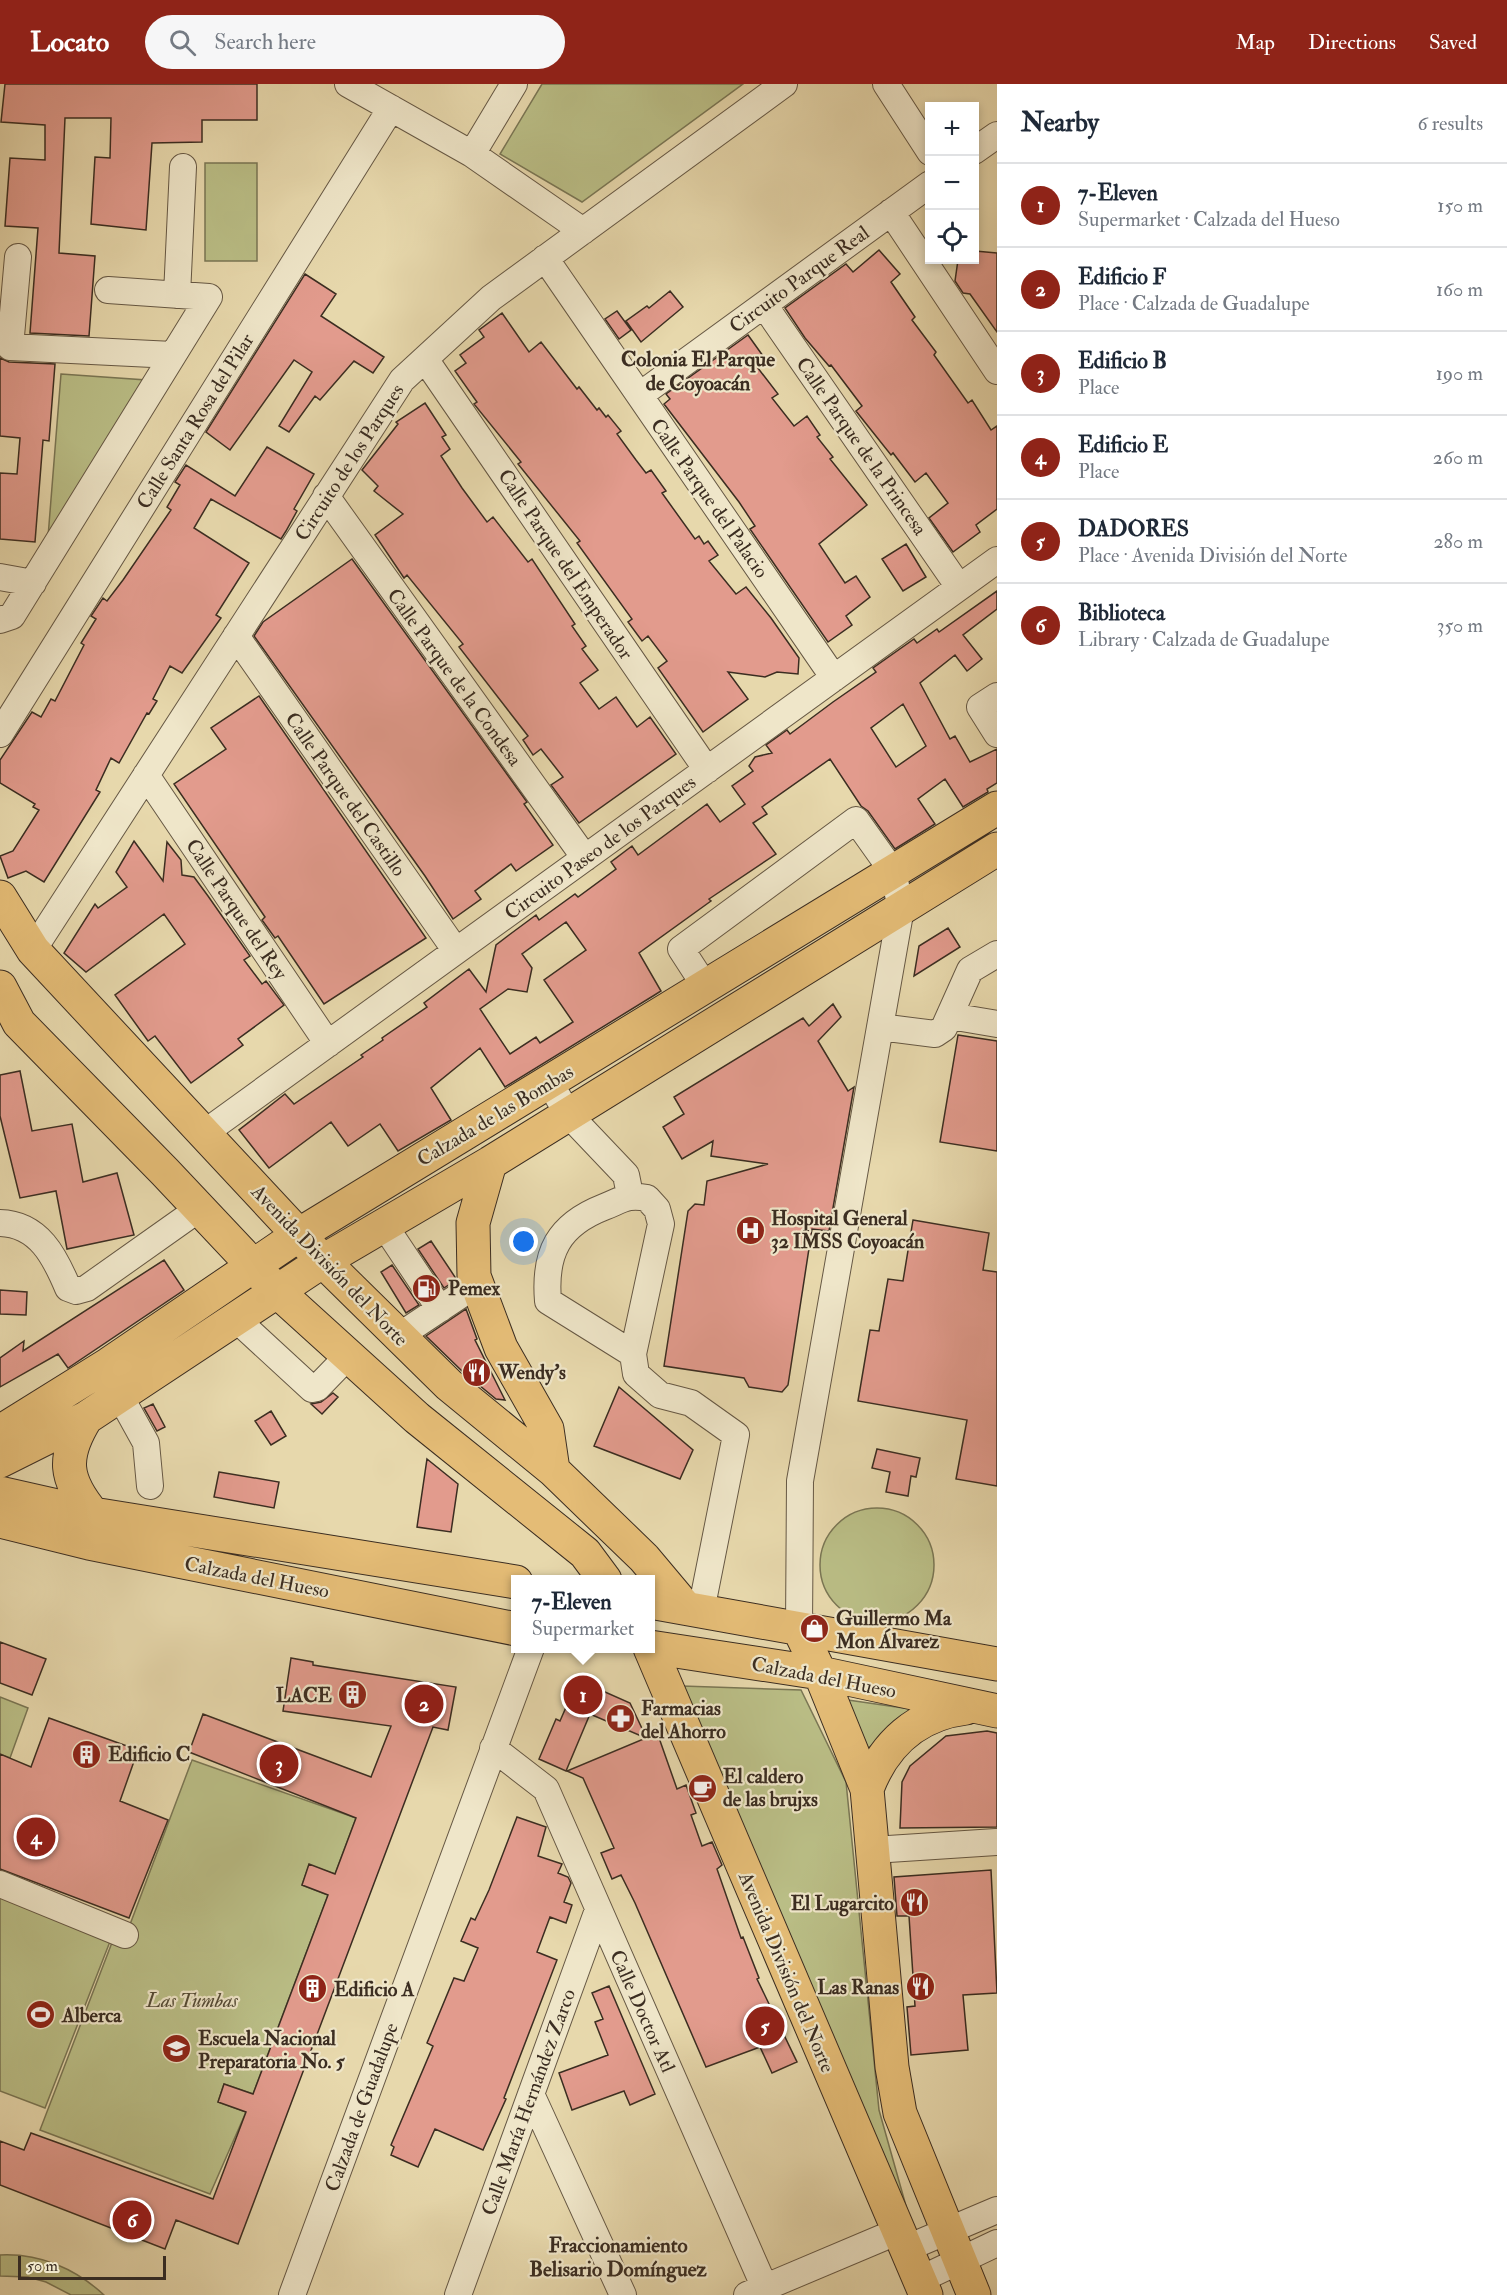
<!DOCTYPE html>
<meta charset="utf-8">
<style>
body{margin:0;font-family:"IM FELL Double Pica",serif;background:#f6f6f7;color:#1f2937}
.controls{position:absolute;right:18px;top:18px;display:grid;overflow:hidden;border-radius:0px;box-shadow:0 3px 9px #0003}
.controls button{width:54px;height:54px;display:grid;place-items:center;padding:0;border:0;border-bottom:2px solid #e0e1e3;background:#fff;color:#1f2937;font:30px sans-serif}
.scale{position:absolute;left:18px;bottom:15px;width:148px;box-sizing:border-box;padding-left:6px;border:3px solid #3b2d21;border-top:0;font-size:16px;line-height:21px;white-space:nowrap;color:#3b2d21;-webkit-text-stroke:4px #efe6c9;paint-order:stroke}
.you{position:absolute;left:524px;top:1158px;width:21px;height:21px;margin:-15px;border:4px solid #fff;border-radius:50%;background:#1a73e8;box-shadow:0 0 0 9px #1a73e833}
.badge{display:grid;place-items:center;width:39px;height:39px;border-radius:50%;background:#8f2418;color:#fff;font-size:20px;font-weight:700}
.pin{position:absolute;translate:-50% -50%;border:3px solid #fff;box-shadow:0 2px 6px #0006}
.popup{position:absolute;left:511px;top:1491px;width:144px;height:78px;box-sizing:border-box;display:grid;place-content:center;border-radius:0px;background:#fff;filter:drop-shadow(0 2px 4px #0005);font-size:20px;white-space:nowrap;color:#747a83}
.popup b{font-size:22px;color:#1f2937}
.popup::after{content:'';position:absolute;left:50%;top:100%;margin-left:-12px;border:12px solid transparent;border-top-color:#fff}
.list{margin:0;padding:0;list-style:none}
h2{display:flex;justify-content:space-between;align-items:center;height:78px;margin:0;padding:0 24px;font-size:26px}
h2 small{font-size:20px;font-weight:400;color:#747a83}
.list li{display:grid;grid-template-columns:39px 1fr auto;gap:18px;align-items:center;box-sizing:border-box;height:84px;padding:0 24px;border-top:2px solid #e0e1e3}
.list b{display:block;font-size:22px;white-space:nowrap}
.list p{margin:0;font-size:20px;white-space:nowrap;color:#747a83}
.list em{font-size:20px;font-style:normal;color:#747a83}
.icon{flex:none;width:33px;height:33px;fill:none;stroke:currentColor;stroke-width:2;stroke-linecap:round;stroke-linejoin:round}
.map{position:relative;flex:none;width:997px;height:2211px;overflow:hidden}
header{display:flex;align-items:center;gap:36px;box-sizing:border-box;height:84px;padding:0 30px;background:#8f2418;color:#fff}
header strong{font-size:28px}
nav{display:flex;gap:33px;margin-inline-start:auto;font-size:21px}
.search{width:420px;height:54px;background:#f6f6f7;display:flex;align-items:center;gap:15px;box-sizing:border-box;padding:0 21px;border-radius:33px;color:#747a83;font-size:22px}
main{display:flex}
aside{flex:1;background:#fff}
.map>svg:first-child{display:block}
.green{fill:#babe86;stroke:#7a7654;stroke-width:1.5}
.building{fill:#e29b8d;stroke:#3b2d21;stroke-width:1.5;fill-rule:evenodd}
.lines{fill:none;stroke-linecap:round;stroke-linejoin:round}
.minor-casing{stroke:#665844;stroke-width:28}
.major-casing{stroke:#3b2d21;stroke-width:35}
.minor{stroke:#efe6c9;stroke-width:26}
.major{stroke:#e4bc76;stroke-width:33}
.labels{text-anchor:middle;stroke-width:4.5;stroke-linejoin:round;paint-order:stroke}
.street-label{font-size:20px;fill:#3b2d21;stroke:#efe6c9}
.poi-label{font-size:20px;font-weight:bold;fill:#3b2d21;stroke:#efe6c9;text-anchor:start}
.park-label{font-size:20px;font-style:italic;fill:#544a35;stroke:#efe6c9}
.neighbourhood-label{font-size:21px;font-weight:bold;fill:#3b2d21;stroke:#efe6c9}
</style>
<header>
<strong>Locato</strong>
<div class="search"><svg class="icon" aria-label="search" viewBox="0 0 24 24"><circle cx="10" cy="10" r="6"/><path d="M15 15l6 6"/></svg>Search here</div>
<nav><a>Map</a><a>Directions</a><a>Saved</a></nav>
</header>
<main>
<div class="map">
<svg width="997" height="2211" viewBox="0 0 997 2211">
<rect width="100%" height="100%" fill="#e7d8ac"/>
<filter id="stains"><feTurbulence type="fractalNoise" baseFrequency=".00333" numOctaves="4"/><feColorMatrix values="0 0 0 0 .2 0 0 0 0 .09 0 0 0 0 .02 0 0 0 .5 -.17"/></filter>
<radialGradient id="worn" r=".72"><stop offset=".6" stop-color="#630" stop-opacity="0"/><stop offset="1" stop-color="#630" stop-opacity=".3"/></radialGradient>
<path class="green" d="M542,0H743L582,118L500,70Z
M205,79H257V177H205Z
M61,290L146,296L48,453Z
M820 1481a57 57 0 1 1 114 0a57 57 0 1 1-114 0Z
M682,1602L801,1606L846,1698L879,2026L908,2129Z
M0,1613L28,1624L10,1674L0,1670Z
M848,1616L931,1628L868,1664Z
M192,1676L356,1734L335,1790L309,1781L302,1801L328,1811L253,2010L224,2000L218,2018L246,2028L210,2110L40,2046L113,1856L123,1859Z
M0,1812L111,1855L45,2024L0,2007Z
M0,2171C40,2169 76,2185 104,2211H71L46,2198L28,2193L0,2192Z"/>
<path class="building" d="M5,0H257V36H202V58L152,59L146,146L91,140L95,73L110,74L111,34H65L59,169L95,172L89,252L30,249L38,144L5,142L10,74L45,76V41L1,38Z
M879,166L900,190L891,198L915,233L912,236L936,268L934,271L968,319L972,316L991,346L997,342V425L976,441L980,448L953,468L929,434L948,419L926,389L915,398L893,369L891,371L856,327L862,322L831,281L829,282L805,254L785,224L846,180L853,188Z
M975,167L997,169V248L970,210L963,209L955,197L958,176H975Z
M305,190L336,210L321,232L384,273L373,289L354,277L320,316L315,312L289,348L279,342L312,288L294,276L230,366L206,348Z
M670,207L683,223L641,258L626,237L647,222L649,224Z
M617,227L631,246L619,255L605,235Z
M502,229L529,268L541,258L577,305L579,303L597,326L599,324L606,333L608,331L621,347L617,350L636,376L646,389L651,386L666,407L662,409L695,455L699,452L704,460L708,457L718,471L709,477L736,510L746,503L771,534L799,574L798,590L777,588L765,593L728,588L748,615L703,648L658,584L667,577L648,552L642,557L628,538L632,535L577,459L580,457L518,380L521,378L474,320L477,318L455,287L466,279L460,271L484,253L479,246Z
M748,251L763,272L754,279L778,310L772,314L794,342L807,332L820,351L817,353L833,373L830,375L867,421L819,460L845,499L856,492L870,513L846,532L852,541L828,558L750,445L755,442L739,418L664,320L670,315L666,310Z
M0,274L9,278L55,280L49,357L43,356L35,458L0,455V389L17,390L20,354L0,352Z
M425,319L446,351L442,353L450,365L441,372L462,404L487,438L493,433L528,478L532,475L575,540L572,542L586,562L582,565L598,586L580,599L599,625L616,613L637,643L650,633L676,670L579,739L551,701L563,693L541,665L533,671L523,656L528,652L459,563L463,560L407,491L404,494L375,451L403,430L374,407L378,402L362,386L398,340L396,338Z
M267,363L314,390L294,425L297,427L286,447L281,455L211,415L194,444L249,479L216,531L221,534L182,589L170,582L153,615L157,617L149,630L147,629L119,679L111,674L96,706L100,708L44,798L26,787L8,794L0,772L13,767L39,726L33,723L35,720L0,699V676L32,628L41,633L51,615L55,617L84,561L81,559L96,535L91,532L103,514L107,517L123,496L171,426L167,423L180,401L175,398L186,381L235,412Z
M906,460L926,493L903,507L882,475Z
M352,475L527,718L524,720L553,761L516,787L511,780L475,807L481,815L453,835L425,792L254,552L263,538Z
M997,507V525L963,551L982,575L967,587L955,571L920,599L950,655L955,652L970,678L997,665V699L987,705L988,708L963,723L945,695L918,715L935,740L895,765L868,727L861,722L830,675L762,723L767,730L753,739L776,770L709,815L711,817L639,869L661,907L653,912L505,1003L480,964L431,1004L451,1036L398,1067L380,1040L348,1062L331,1038L269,1084L239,1046L285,1010L294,1020L363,973L361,971L383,956L382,954L427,923L424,919L469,885L486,908L496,861L509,851L536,831L539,836L575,810L578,813L616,785L611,778L632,762L638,771L707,720L720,738L745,720L732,702L753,687L749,682L755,673L772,669L766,661L787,646L790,650L833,618L876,588L873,584L914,555L917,559L937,545L939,548ZM903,620L926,662L896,683L871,644ZM566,838L586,866L544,896L573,938L540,959L536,953L510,970L480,925L508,905L527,908L532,884L522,870Z
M259,612L426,854L324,920L278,852L275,854L262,836L265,833L174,700L226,665L211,644Z
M134,757L163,797L167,758L181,776L182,791L194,793L208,812L250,872L244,876L262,900L266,897L284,921L238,955L243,961L191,999L155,952L148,957L115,911L185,860L164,830L86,888L64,869L95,820L98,824L127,803L116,788Z
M948,844L960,863L914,892L919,862Z
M833,920L841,933L818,957L848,1007L854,1003L829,1147L812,1145L788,1301L782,1308L749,1303L744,1294L664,1282L688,1127L695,1120L704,1121L707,1097L768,1080L711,1072L713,1057L682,1075L663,1043L684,1030L674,1013L803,934L809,942Z
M958,951L997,957V1067L940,1058Z
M20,987L32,1047L72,1040L83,1098L117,1089L134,1151L67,1165L56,1107L20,1114L0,1032V991Z
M913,1136L989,1149L983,1186L997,1188V1402L956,1395L967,1336L858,1317L870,1246L879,1247L888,1195L903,1197Z
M431,1157L455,1193L456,1196L444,1204L418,1165Z
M164,1176L184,1206L68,1284L58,1270L0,1303V1274L24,1257L23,1267Z
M392,1181L419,1221L406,1229L381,1188Z
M0,1206L27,1208L26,1231L0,1230Z
M466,1225L477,1255L475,1256L505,1316L496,1315L462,1287L426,1252Z
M619,1303L693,1366L680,1395L594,1362Z
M333,1309L338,1313L322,1330L311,1320L321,1318Z
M153,1320L165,1343L157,1347L144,1324Z
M271,1327L286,1352L271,1361L255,1337Z
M877,1365L920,1374L916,1393L911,1392L908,1412L886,1408L890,1388L872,1384Z
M427,1375L458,1400L451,1448L417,1443Z
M219,1388L279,1398L274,1424L214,1413Z
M0,1558L46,1575L32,1611L0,1599Z
M291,1574L313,1578V1581L456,1603L448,1646L433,1643L238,2160L176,2136L165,2165L0,2101V2057L24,2066L31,2049L213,2115L246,2028L218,2018L224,2000L253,2010L328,1811L302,1801L309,1780L335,1790L356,1734L189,1668L203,1630L371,1693L391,1642L283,1627Z
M578,1596L630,1619L647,1655L658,1651L677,1705L686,1701L696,1729L691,1731L702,1762L712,1758L722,1781L717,1785L741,1854L743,1853L759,1894L757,1895L797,1978L772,1989L760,1963L706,1983L635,1819L621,1791L612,1795L601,1769L614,1764L583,1694L567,1687L646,1654L590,1630L566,1687L539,1675L556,1635L560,1637Z
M49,1634L138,1666L120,1717L168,1736L129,1834L0,1785V1670L31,1683Z
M987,1647L997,1649V1743L900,1744L902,1698L910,1682L946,1652Z
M517,1733L546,1743L538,1772L562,1780L558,1789L568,1793L571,1799L564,1818L572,1821L566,1839L550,1833L537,1868L557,1876L504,2014L506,2015L483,2066L435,2045L418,2083L391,2071L394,2063L391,2061L433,1962L427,1959L454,1894L464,1897L478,1864L461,1857L471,1834L475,1836L489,1806Z
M991,1786L997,1909L963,1911L968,1966L911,1971L907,1923L915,1922L909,1832H897L894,1793Z
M609,1902L655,2010L630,2021L624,2007L572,2026L559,1989L608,1971L595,1938L603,1935L592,1909Z"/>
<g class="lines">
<defs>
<path id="minor" d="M348,0L472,70L583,147
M886,0L930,68
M974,67L997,51
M472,70L514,0
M891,128L997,287
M18,173L10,263L173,271
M545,174L834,594
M177,211L183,83
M764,221L959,503
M425,275L707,686
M640,311L930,100
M326,412L585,774
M0,493L33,499
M0,536L12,532L209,213L108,206
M236,552L456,867
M997,612L980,623L997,650
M0,650L391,24
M146,691L328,960
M33,866L402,296L491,214L784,0
M705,902L681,865L856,736L893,788L901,824L800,1397L799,1545
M950,932L997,940
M880,943L935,950L944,944L970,886L997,870
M549,998L568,1030L626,1091L630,1111
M203,1050L997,476
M0,1139C39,1140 55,1173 68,1204L76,1207L87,1204L200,1124
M384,1141L440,1225
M236,1235L312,1305L317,1304L348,1272
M399,1252L477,1200
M633,1270L548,1217C544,1169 558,1141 604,1123C622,1116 627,1110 647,1114L657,1125L661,1140L633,1270L636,1290L660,1311L691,1319L736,1351L701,1527
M120,1312L146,1359L150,1402
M493,1664L546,1705L768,2211
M873,1766L996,1758
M0,1800L125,1851
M531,2010L623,2211
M905,2165L997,2126
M919,2196L997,2159
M292,2211L531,1564
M458,2211L598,1826
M747,2211L882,2154"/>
<path id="major" d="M0,813L33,866L323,1177L449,1301L553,1386L644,1474L686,1524
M0,903L19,939L165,1088L278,1208L417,1334L585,1469L605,1496
M490,1079L473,1139L474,1192L501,1264L547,1345L553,1386
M86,1334C62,1373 64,1395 93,1430
M0,1348L109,1280L300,1150L997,724
M0,1377L86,1334L323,1177L490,1079L997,765
M0,1409L93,1430L516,1498
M0,1437L89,1459L516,1545
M650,1518L997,1580
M799,1545L820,1589L867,1705L892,1983L900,2029L974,2211
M650,1563L820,1589L997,1627
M650,1564L926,2211
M867,1705C884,1660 917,1630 966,1624"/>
</defs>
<use href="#minor" class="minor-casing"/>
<use href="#major" class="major-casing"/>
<use href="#minor" class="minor"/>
<use href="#major" class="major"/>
</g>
<defs>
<symbol id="hospital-disc" viewBox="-11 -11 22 22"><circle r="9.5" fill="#8f2418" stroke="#efe6c9"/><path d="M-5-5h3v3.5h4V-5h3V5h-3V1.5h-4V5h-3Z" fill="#fff"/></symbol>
<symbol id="fuel-disc" viewBox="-11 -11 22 22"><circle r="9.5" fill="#8f2418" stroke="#efe6c9"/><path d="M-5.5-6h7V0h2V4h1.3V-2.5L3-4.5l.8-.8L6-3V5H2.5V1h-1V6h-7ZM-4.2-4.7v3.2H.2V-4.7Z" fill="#fff"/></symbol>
<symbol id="restaurant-disc" viewBox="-11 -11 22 22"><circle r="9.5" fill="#8f2418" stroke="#efe6c9"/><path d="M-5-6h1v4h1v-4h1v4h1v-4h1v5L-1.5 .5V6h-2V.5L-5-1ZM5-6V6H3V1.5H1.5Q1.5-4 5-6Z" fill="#fff"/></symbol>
<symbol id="shop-disc" viewBox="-11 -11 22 22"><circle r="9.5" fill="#8f2418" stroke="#efe6c9"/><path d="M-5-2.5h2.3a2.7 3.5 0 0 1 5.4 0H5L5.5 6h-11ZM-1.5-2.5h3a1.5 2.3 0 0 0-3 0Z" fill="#fff"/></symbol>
<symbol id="building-disc" viewBox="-11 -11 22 22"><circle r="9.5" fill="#8f2418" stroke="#efe6c9"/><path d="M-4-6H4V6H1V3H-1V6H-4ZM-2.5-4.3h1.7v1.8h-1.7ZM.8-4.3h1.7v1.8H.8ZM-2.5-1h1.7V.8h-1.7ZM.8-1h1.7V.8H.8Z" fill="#fff"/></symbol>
<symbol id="pharmacy-disc" viewBox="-11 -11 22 22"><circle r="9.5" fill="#8f2418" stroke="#efe6c9"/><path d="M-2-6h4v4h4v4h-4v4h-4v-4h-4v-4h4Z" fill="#fff"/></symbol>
<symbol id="cafe-disc" viewBox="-11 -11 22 22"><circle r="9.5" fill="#8f2418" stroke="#efe6c9"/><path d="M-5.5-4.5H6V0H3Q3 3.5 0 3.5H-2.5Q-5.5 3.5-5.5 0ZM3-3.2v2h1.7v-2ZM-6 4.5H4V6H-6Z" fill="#fff"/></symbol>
<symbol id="stadium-disc" viewBox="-11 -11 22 22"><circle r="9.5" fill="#8f2418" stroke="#efe6c9"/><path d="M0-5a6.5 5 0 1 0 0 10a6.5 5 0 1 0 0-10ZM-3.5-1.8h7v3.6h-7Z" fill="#fff"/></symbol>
<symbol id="school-disc" viewBox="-11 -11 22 22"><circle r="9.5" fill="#8f2418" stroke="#efe6c9"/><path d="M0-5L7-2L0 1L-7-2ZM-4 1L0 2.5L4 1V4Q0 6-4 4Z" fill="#fff"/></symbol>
</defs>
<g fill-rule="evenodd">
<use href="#hospital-disc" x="734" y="1130" width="33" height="33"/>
<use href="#fuel-disc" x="410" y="1188" width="33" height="33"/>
<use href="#restaurant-disc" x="460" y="1272" width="33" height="33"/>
<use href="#shop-disc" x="798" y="1528" width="33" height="33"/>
<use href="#building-disc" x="336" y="1594" width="33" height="33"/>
<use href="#pharmacy-disc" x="604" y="1618" width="33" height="33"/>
<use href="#building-disc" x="70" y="1654" width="33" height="33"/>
<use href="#cafe-disc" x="686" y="1688" width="33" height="33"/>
<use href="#restaurant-disc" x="898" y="1802" width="33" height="33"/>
<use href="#restaurant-disc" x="904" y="1886" width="33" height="33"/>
<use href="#building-disc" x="296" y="1888" width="33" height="33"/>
<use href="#stadium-disc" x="24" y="1914" width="33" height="33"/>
<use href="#school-disc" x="160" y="1948" width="33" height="33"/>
</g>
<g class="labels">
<g class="street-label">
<text transform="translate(799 195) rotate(-36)" y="7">Circuito Parque Real</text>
<text transform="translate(195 337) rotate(-58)" y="7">Calle Santa Rosa del Pilar</text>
<text transform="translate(862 362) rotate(55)" y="7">Calle Parque de la Princesa</text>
<text transform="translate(349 378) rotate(-57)" y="7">Circuito de los Parques</text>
<text transform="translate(710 414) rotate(55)" y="7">Calle Parque del Palacio</text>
<text transform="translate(566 480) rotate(56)" y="7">Calle Parque del Emperador</text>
<text transform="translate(455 593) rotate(54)" y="7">Calle Parque de la Condesa</text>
<text transform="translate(346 710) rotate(55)" y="7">Calle Parque del Castillo</text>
<text transform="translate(600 763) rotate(-36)" y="7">Circuito Paseo de los Parques</text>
<text transform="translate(237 825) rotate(56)" y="7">Calle Parque del Rey</text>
<text transform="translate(495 1031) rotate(-31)" y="7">Calzada de las Bombas</text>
<text transform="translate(330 1181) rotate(46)" y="7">Avenida División del Norte</text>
<text transform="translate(257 1493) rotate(11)" y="7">Calzada del Hueso</text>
<text transform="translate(824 1593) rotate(11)" y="7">Calzada del Hueso</text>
<text transform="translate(787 1888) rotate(67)" y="7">Avenida División del Norte</text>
<text transform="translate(643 1927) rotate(66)" y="7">Calle Doctor Atl</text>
<text transform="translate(528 2018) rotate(-70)" y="7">Calle María Hernández Zarco</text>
<text transform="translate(361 2023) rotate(-70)" y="7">Calzada de Guadalupe</text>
</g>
<g class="poi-label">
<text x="771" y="1141">Hospital General<tspan x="771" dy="23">32 IMSS Coyoacán</tspan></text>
<text x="448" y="1211">Pemex</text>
<text x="498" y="1295">Wendy's</text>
<text x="836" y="1541">Guillermo Ma<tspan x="836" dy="23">Mon Álvarez</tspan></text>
<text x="332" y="1618" text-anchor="end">LACE</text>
<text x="641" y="1631">Farmacias<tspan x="641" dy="23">del Ahorro</tspan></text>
<text x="108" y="1677">Edificio C</text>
<text x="723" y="1699">El caldero<tspan x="723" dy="23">de las brujxs</tspan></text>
<text x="894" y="1826" text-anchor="end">El Lugarcito</text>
<text x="899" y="1910" text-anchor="end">Las Ranas</text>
<text x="334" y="1912">Edificio A</text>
<text x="62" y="1938">Alberca</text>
<text x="198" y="1961">Escuela Nacional<tspan x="198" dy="23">Preparatoria No. 5</tspan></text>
</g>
<g class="park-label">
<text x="192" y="1923">Las Tumbas</text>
</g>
<g class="neighbourhood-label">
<text x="698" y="282">Colonia El Parque<tspan x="698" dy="24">de Coyoacán</tspan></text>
<text x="618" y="2168">Fraccionamiento<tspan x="618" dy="24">Belisario Domínguez</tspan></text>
</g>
</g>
<rect width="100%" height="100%" filter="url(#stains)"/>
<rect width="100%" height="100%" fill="url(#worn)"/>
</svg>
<div class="controls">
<button>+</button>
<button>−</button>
<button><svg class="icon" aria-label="locate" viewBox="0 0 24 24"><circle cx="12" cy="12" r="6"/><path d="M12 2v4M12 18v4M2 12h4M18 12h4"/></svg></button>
</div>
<div class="scale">50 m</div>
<div class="you"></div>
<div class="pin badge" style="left:583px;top:1611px">1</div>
<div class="popup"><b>7-Eleven</b>Supermarket</div>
<div class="pin badge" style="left:424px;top:1620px">2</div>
<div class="pin badge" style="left:279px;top:1680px">3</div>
<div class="pin badge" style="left:36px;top:1753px">4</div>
<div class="pin badge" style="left:765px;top:1942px">5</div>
<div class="pin badge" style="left:132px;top:2136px">6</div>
</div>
<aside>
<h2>Nearby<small>6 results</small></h2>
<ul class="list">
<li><span class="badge">1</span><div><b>7-Eleven</b><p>Supermarket · Calzada del Hueso</p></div><em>150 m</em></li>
<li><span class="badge">2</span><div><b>Edificio F</b><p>Place · Calzada de Guadalupe</p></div><em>160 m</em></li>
<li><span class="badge">3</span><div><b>Edificio B</b><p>Place</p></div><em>190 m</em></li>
<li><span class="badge">4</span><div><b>Edificio E</b><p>Place</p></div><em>260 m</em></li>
<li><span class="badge">5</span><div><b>DADORES</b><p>Place · Avenida División del Norte</p></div><em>280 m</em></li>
<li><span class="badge">6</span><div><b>Biblioteca</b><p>Library · Calzada de Guadalupe</p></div><em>350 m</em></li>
</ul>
</aside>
</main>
